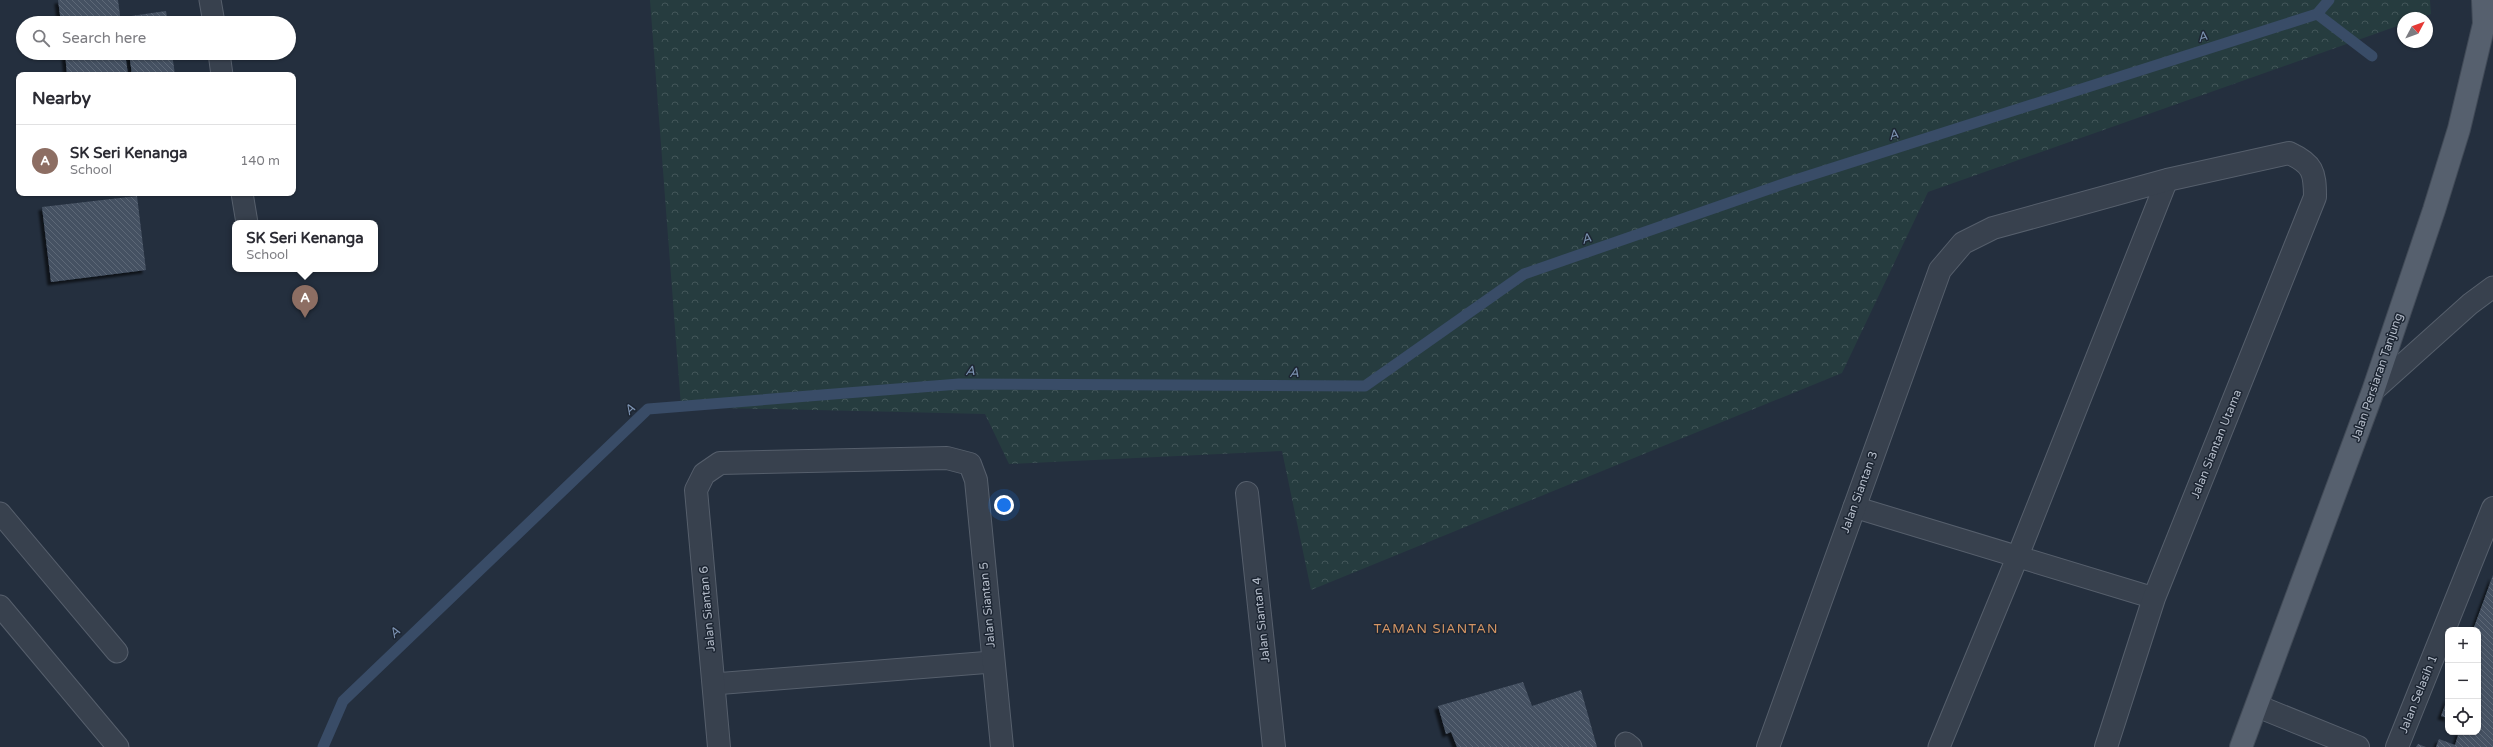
<!DOCTYPE html>
<meta charset="utf-8">
<style>
body{margin:0;font-family:"Varela Round",sans-serif;background:#f7f7f7;color:#2b2b33}
.controls{position:absolute;right:12px;bottom:12px;display:grid;overflow:hidden;border-radius:8px;box-shadow:0 1px 3px #0004}
.controls button{width:36px;height:36px;display:grid;place-items:center;padding:0;border:0;border-bottom:1px solid #e1e1e2;background:#fff;color:#2b2b33;font:20px sans-serif}
.compass{position:absolute;left:2397px;top:12px;width:36px;height:36px;border-radius:50%;background:#fff;box-shadow:0 1px 3px #0004;rotate:49deg}
.you{position:absolute;left:1004px;top:505px;width:14px;height:14px;margin:-10px;border:3px solid #fff;border-radius:50%;background:#1a73e8;box-shadow:0 0 0 6px #1a73e833}
.badge{display:grid;place-items:center;width:26px;height:26px;border-radius:50%;background:#1a73e8;color:#fff;font-size:13px;font-weight:700}
.pin{position:absolute;translate:-50% -33px;filter:drop-shadow(0 1px 2px #0008)}
.pin::after{content:'';position:absolute;top:21px;width:14px;height:12px;background:inherit;clip-path:polygon(0 0,100% 0,50% 100%)}
.popup{position:absolute;left:232px;top:220px;width:146px;height:52px;box-sizing:border-box;display:grid;place-content:center;border-radius:8px;background:#fff;filter:drop-shadow(0 1px 3px #0005);font-size:13px;white-space:nowrap;color:#7c7c81}
.popup b{font-size:15px;color:#2b2b33}
.popup::after{content:'';position:absolute;left:50%;top:100%;margin-left:-8px;border:8px solid transparent;border-top-color:#fff}
.list{margin:0;padding:0;list-style:none}
h2{display:flex;justify-content:space-between;align-items:center;height:52px;margin:0;padding:0 16px;font-size:17px}
h2 small{font-size:13px;font-weight:400;color:#7c7c81}
.list li{display:grid;grid-template-columns:26px 1fr auto;gap:12px;align-items:center;box-sizing:border-box;height:72px;padding:0 16px;border-top:1px solid #e1e1e2}
.list b{display:block;font-size:15px;white-space:nowrap}
.list p{margin:0;font-size:13px;white-space:nowrap;color:#7c7c81}
.list em{font-size:13px;font-style:normal;color:#7c7c81}
.icon{flex:none;width:22px;height:22px;fill:none;stroke:currentColor;stroke-width:2;stroke-linecap:round;stroke-linejoin:round}
.map{position:relative;flex:none;width:2493px;height:747px;overflow:hidden}
.search{position:absolute;background:#fff;box-shadow:0 1px 3px #0004;left:16px;top:16px;width:280px;height:44px;display:flex;align-items:center;gap:10px;box-sizing:border-box;padding:0 14px;border-radius:22px;color:#7c7c81;font-size:15px}
.panel{position:absolute;background:#fff;box-shadow:0 1px 3px #0004;left:16px;top:72px;width:280px;height:124px;border-radius:8px}
.map>svg:first-child{display:block}
.forest{fill:url(#forest-crowns)}
.lines{fill:none;stroke-linecap:round;stroke-linejoin:round}
.stream{stroke:#394c67;stroke-width:11}
.building{fill:url(#building-back-hatch);filter:url(#shadow)}
.service-casing{stroke:#565f6c;stroke-width:23}
.minor-casing{stroke:#565f6c;stroke-width:24}
.primary-casing{stroke:#414a57;stroke-width:24}
.service{stroke:#38414e;stroke-width:21}
.minor{stroke:#38414e;stroke-width:22}
.primary{stroke:#56606e;stroke-width:22}
.labels{text-anchor:middle;stroke-width:3;stroke-linejoin:round;paint-order:stroke}
.street-label{font-size:12px;fill:#b4bcc9;stroke:#1d2633}
.water-label{font-size:13px;font-style:italic;fill:#7c92b1;stroke:#1d2633}
.neighbourhood-label{font-size:13px;letter-spacing:1px;fill:#d59563;stroke:#1d2633}
</style>
<div class="map">
<svg width="2493" height="747" viewBox="0 0 2493 747">
<defs>
<pattern id="forest-crowns" width="20" height="18" patternUnits="userSpaceOnUse"><rect width="20" height="18" fill="#263c3f"/><path d="M2 6a3 3 0 1 1 6 0M12 15a3 3 0 1 1 6 0" fill="none" stroke="#435659"/></pattern>
<pattern id="building-back-hatch" width="6" height="6" patternUnits="userSpaceOnUse"><rect width="6" height="6" fill="#455162"/><path d="M-1 5l2 2M0 0l6 6M5-1l2 2" fill="none" stroke="#5d6877"/></pattern>
<filter id="shadow"><feDropShadow dx="-3.5" dy="3.5" stdDeviation="1" flood-color="#0009"/></filter>
</defs>
<rect width="100%" height="100%" fill="#242f3e"/>
<path class="forest" d="M650,0H2430L2431,14L2419,18H2403V24L1928,192L1842,373L1311,590L1282,451L1009,464L985,414L681,407Z"/>
<g class="lines">
<path class="stream" d="M2317,14L2372,56
M323,747L343,701L648,409L959,384L1365,386L1524,274L1786,183L2317,14L2329,0"/>
</g>
<path class="building" d="M58,0H118L121,23H61Z
M166,11L168,23H125L124,17Z
M65,53H125L128,75H67Z
M129,53H172L175,75H132Z
M137,196L146,270L51,282L42,207Z
M2493,575V747H2436L2439,739L2455,745L2459,732H2478V630H2473Z
M1523,682L1532,706L1581,690L1597,747H1457L1451,732L1446,734L1438,706Z
M2448,697V718L2441,716Z
M2418,744L2426,747H2416Z"/>
<g class="lines">
<defs>
<path id="service" d="M210,0L214,23
M219,53L222,75
M242,193L247,223
M2373,391L2470,304L2493,287
M1854,507L2154,598
M0,513L117,652
M0,606L118,747
M714,684L992,662
M1626,743L1631,747
M1939,747L2017,558L2167,180"/>
<path id="minor" d="M1247,493L1274,747
M2257,706L2358,747
M719,747L696,490L704,474L720,463L947,458L970,464L976,480L1002,747
M1768,747L1940,270L1963,243L1993,228L2167,180L2289,153C2313,164 2315,172 2315,197L2154,598L2106,747
M2397,747L2493,508"/>
<path id="primary" d="M2241,747L2373,391L2434,210L2459,129L2484,24L2483,0"/>
</defs>
<use href="#service" class="service-casing"/>
<use href="#minor" class="minor-casing"/>
<use href="#primary" class="primary-casing"/>
<use href="#service" class="service"/>
<use href="#minor" class="minor"/>
<use href="#primary" class="primary"/>
</g>
<g class="labels">
<g class="street-label">
<text transform="translate(2377 377) rotate(-71)" y="4">Jalan Persiaran Tanjung</text>
<text transform="translate(2216 444) rotate(-68)" y="4">Jalan Siantan Utama</text>
<text transform="translate(1859 492) rotate(-70)" y="4">Jalan Siantan 3</text>
<text transform="translate(987 605) rotate(-95)" y="4">Jalan Siantan 5</text>
<text transform="translate(707 609) rotate(-95)" y="4">Jalan Siantan 6</text>
<text transform="translate(1261 620) rotate(-96)" y="4">Jalan Siantan 4</text>
<text transform="translate(2418 694) rotate(-68)" y="4">Jalan Selasih 1</text>
</g>
<g class="water-label">
<text transform="translate(2202 36) rotate(-18)" y="5">A</text>
<text transform="translate(1893 134) rotate(-18)" y="5">A</text>
<text transform="translate(1586 238) rotate(-19)" y="5">A</text>
<text x="970" y="375">A</text>
<text x="1294" y="377">A</text>
<text transform="translate(629 409) rotate(-44)" y="5">A</text>
<text transform="translate(394 632) rotate(-44)" y="5">A</text>
</g>
<g class="neighbourhood-label">
<text x="1436" y="633">TAMAN SIANTAN</text>
</g>
</g>
</svg>
<div class="controls">
<button>+</button>
<button>−</button>
<button><svg class="icon" aria-label="locate" viewBox="0 0 24 24"><circle cx="12" cy="12" r="6"/><path d="M12 2v4M12 18v4M2 12h4M18 12h4"/></svg></button>
</div>
<svg class="compass" viewBox="-18 -18 36 36"><path d="M0-13l5 13h-10z" fill="#e53935"/><path d="M0 13l5-13h-10z" fill="#7c7c81"/></svg>
<div class="you"></div>
<div class="pin badge" style="left:305px;top:318px;background:#8d6e63">A</div>
<div class="popup"><b>SK Seri Kenanga</b>School</div>
<div class="search"><svg class="icon" aria-label="search" viewBox="0 0 24 24"><circle cx="10" cy="10" r="6"/><path d="M15 15l6 6"/></svg>Search here</div>
<section class="panel">
<h2>Nearby<small></small></h2>
<ul class="list">
<li><span class="badge" style="background:#8d6e63">A</span><div><b>SK Seri Kenanga</b><p>School</p></div><em>140 m</em></li>
</ul>
</section>
</div>
